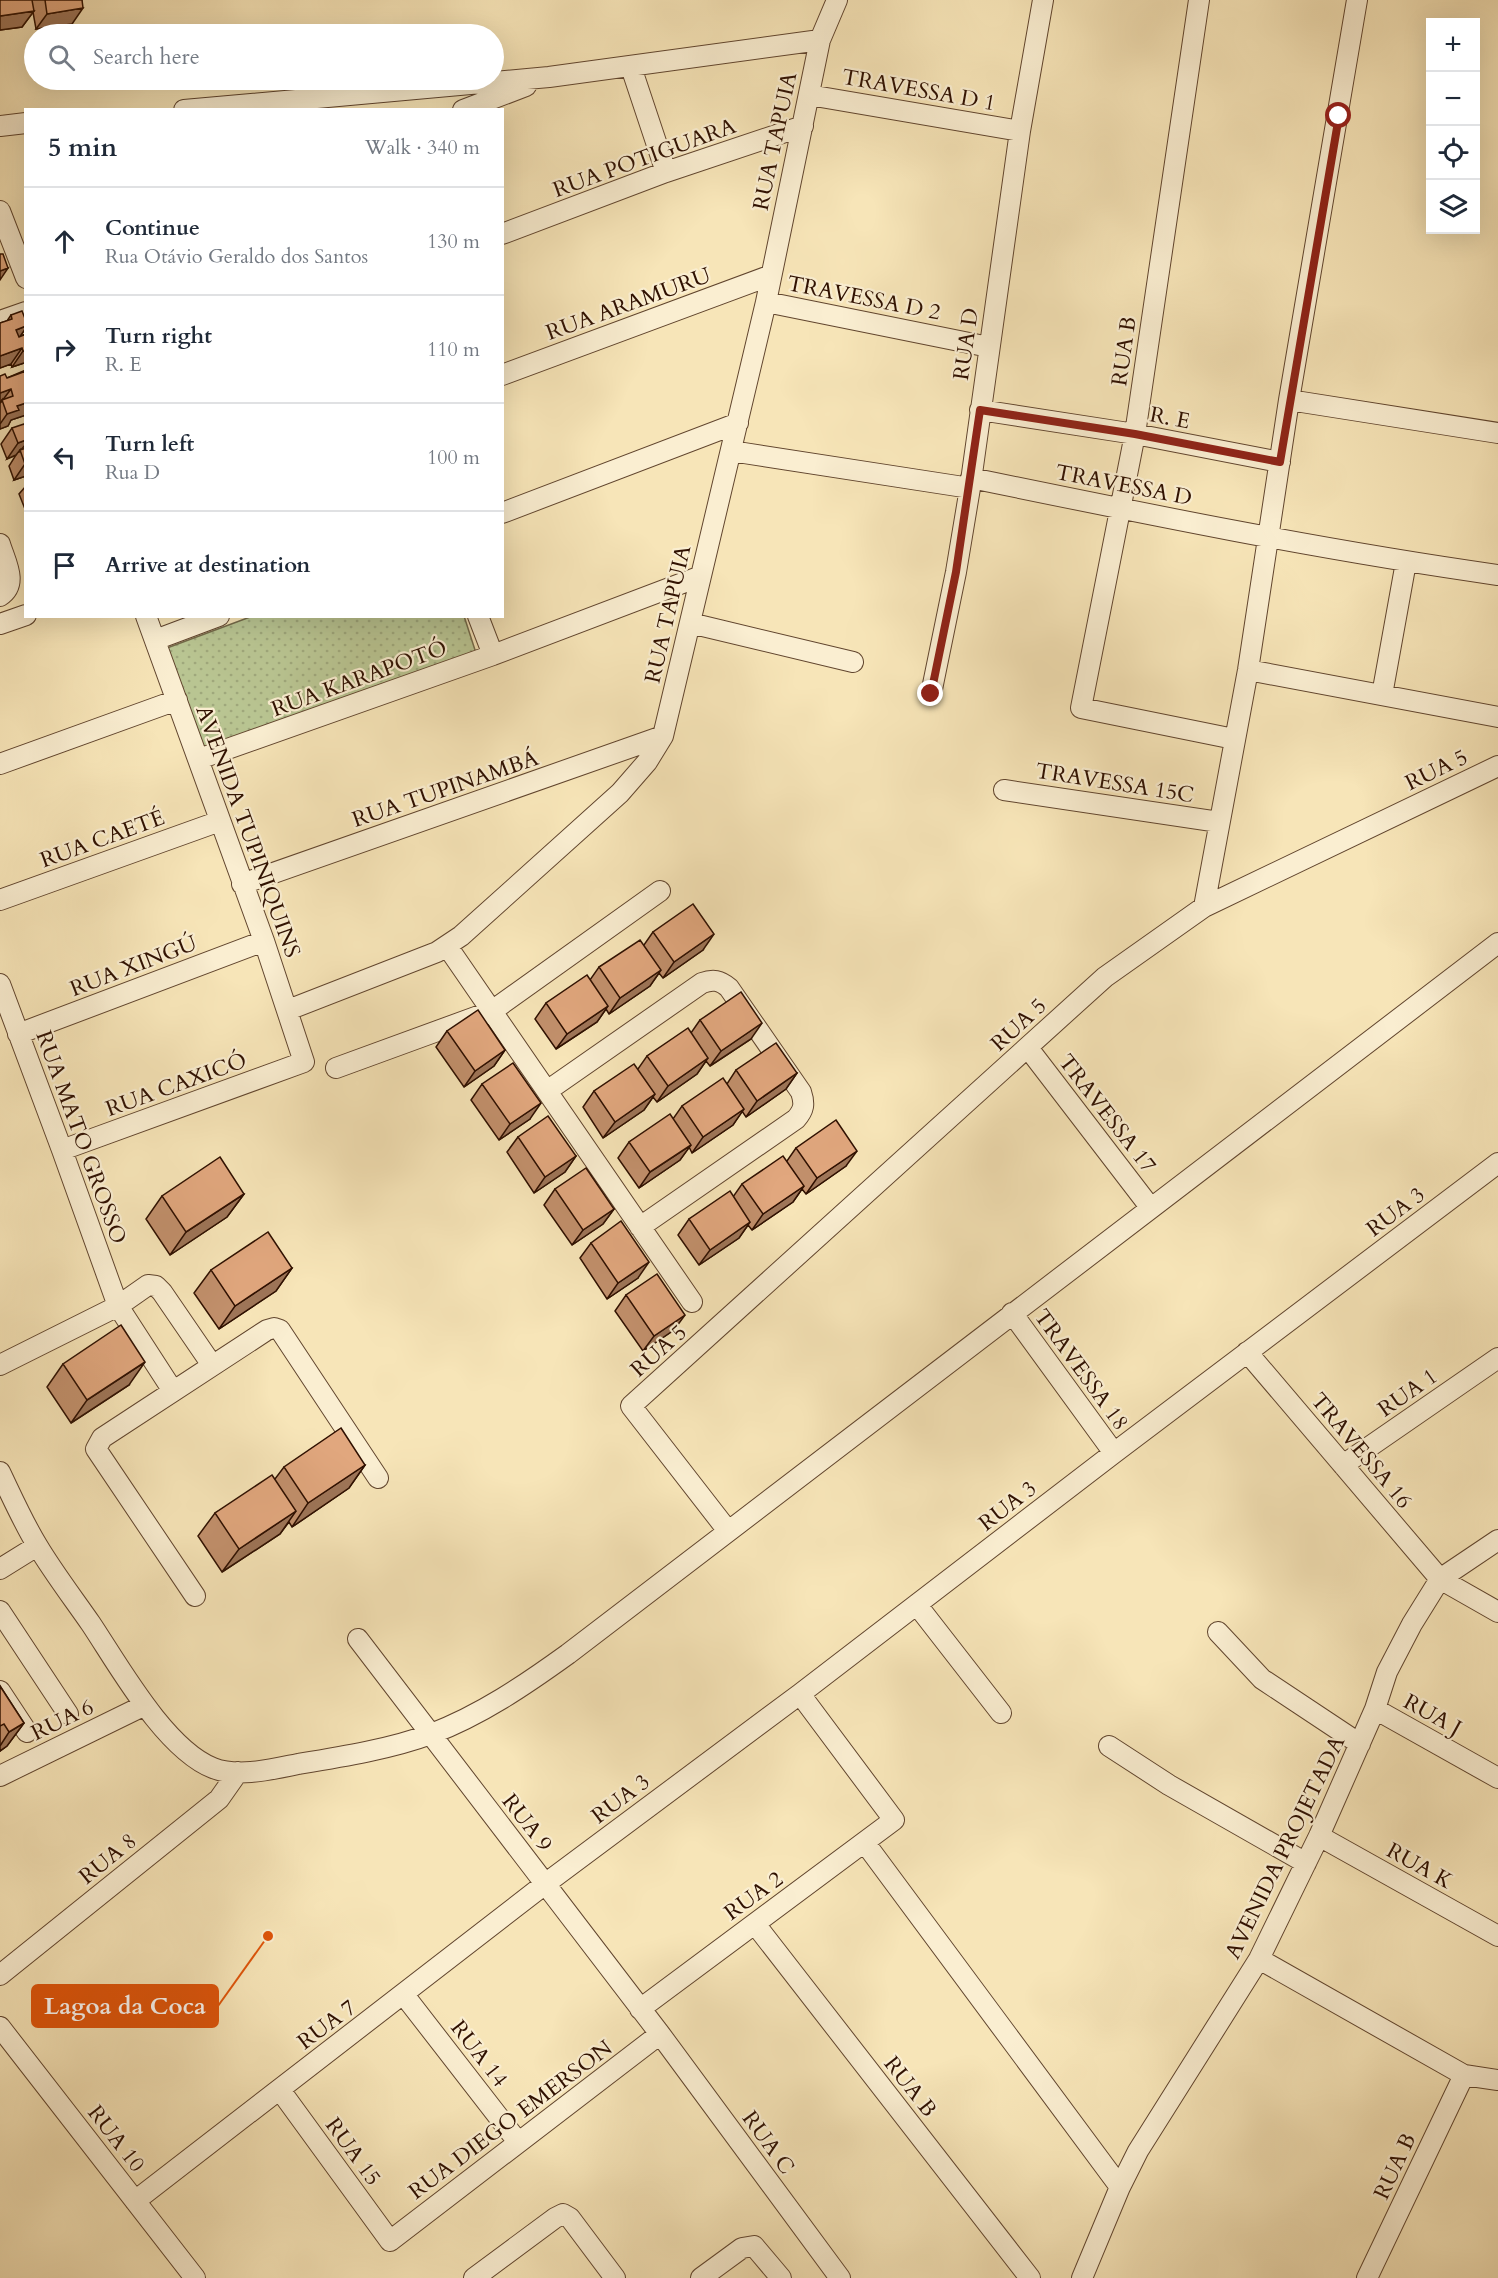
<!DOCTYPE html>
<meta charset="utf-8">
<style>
body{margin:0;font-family:Cardo,serif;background:#f2f2f3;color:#1f2937}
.controls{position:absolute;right:18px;top:18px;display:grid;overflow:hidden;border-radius:0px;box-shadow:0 6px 24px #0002}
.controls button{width:54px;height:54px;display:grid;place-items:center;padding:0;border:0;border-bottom:2px solid #e0e1e3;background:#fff;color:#1f2937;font:30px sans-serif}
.stop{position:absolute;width:18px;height:18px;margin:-14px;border:4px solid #8f2418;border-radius:50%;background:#fff}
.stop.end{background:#8f2418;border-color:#fff;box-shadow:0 2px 6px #0008}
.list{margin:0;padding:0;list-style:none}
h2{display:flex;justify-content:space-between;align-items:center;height:78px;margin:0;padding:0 24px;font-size:26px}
h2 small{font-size:20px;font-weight:400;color:#747a83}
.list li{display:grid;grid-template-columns:39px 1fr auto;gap:18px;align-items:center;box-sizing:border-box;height:108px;padding:0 24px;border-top:2px solid #e0e1e3}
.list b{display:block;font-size:22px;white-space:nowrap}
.list p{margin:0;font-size:20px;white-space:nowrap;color:#747a83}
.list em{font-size:20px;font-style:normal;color:#747a83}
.icon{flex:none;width:33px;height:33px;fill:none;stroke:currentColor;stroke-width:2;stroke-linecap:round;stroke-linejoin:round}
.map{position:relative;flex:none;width:1498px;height:2278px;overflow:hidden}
.search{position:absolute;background:#fff;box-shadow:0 6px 24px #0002;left:24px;top:24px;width:480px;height:66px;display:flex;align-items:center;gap:15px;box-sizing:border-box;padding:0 21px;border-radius:33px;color:#747a83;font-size:22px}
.panel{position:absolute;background:#fff;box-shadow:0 6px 24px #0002;left:24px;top:108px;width:480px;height:510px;border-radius:0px}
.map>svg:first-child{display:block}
.grass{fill:url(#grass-dots);stroke:#746a49;stroke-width:1.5}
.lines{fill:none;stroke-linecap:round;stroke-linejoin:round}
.minor-casing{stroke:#61452e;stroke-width:22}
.minor{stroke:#faeed1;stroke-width:20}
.wall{fill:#c2906c;stroke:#2f1000;stroke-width:1.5}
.shaded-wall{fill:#9e7558;stroke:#2f1000;stroke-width:1.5}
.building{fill:#e1a77e;stroke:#2f1000;stroke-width:1.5}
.route{stroke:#8f2418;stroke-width:8}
.labels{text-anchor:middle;stroke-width:4.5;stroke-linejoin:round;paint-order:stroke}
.street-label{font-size:22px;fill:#2f1000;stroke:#faeed1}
.leader{fill:none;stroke:#df550b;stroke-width:2}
.callout-dot{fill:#df550b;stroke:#faeed1;stroke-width:2}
.callout{fill:#df550b;stroke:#df550b;stroke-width:2}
.callout-label{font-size:24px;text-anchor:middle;font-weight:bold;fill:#fff}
</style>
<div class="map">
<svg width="1498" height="2278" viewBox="0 0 1498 2278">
<defs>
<pattern id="grass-dots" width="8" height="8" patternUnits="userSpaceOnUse" patternTransform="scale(1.5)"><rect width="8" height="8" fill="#b9c592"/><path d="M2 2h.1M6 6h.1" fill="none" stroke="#9fa87c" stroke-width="1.8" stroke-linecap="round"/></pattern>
</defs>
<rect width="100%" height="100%" fill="#f7e5b8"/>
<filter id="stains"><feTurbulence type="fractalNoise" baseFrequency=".00333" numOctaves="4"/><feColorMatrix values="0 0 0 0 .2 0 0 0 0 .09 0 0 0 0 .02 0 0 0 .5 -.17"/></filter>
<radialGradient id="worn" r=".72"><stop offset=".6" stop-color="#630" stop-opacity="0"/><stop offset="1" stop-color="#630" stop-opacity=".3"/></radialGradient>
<path class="grass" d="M464,616L476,653L204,749L167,648L250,617Z"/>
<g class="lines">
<defs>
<path id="minor" d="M1199,0L1135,434L1081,708L1234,739
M631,67L666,172
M809,95L1020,131
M184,110L549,77L820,40
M463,110L526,86
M0,126L26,123
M0,211L26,278
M502,234L666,172L803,126
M766,302L989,347
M0,321L26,312
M502,375L769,276
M1289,400L1498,433
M980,410L1135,434L1280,462
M731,451L970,488
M971,478C1146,514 1321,550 1498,575
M502,513L738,423
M0,544C5,561 19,584 0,596
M478,616L493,655
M690,623L853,662
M0,624L26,615
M155,640L219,616
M1248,670L1498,717
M931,694L956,572L970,488L1020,131L1043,0
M1382,695L1406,562
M199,759L493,655L701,576
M0,764L177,700
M1004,790L1219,822
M242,884L663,736
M0,900L220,821
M1204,907L1248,670L1289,400L1357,0
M447,946L692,1302
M0,984L62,1150L118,1306L173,1391
M288,1010L437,952L461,936L620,793L647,762L663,736L766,302L820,40L837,0
M18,1034L264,941
M1028,1048L1150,1207
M336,1068L492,1011L660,891
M547,1091L702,983C713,979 720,980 729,988L801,1092C805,1104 804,1110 796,1119L640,1227
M62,1150L304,1062L264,941L146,616
M1012,1313L1114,1453
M1247,1352L1440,1579L1498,1612
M0,1365L118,1306L148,1285L156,1286L162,1292L212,1365
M1343,1465L1498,1358
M0,1472C12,1497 23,1522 37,1545C53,1572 73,1598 91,1624C119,1666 165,1749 213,1768C238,1778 273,1769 298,1764C341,1757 391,1749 431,1734C481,1715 525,1685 568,1654L1498,943
M728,1531L631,1406L1105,977L1204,907L1498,766
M0,1569L37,1546
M195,1596L96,1449L102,1438L267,1330L274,1328L280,1330L378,1478
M917,1605L1001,1713
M0,1611L68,1714
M1218,1632L1262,1679L1360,1744
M358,1639L660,2034L840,2278
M0,1691L27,1732
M1375,1709L1498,1778
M1109,1746L1169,1785L1306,1863
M0,1776L145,1705
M1319,1836L1498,1936
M865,1843L1120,2187
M755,1924L1030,2278
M1259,1959L1464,2075L1498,2080
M0,1975L219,1799L238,1772
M404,1995L518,2142
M640,2009L894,1820L800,1694
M0,2027L195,2278
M280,2090L390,2241L660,2034
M135,2201L545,1884L800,1694L1114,1453L1498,1163
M474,2278L555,2218L563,2214L570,2218L615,2278
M701,2278L742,2248L754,2246L781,2278
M1082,2278L1120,2187L1138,2151L1259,1959L1319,1836L1375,1709L1387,1672L1412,1624L1440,1579L1498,1540
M1367,2278L1464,2075"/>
</defs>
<use href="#minor" class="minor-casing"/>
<use href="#minor" class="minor"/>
</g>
<path class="wall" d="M0,0H82L72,24L36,29L33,12L22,27L0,30Z
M11,315L26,321V328L20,336L26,334L24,363L12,367L11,364L0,368V323L7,321Z
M26,370V415L11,420L8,426L0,429V376L7,378Z
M12,428H26V476L14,480L9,466L16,455L7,459L1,444Z
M26,486V509H25L19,494Z
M653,932L703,950L663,978L659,973L650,986L609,1014L606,1009L597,1022L556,1049L535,1019L546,1003L590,980L599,967L644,945Z
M700,1020L751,1039L710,1066L706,1061L697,1074L657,1102L653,1097L644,1110L603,1138L583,1107L594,1091L638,1069L647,1056L691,1033Z
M447,1031L505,1050L494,1066L464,1087L436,1047Z
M736,1070L797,1073L786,1089L746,1117L742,1111L733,1125L692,1153L689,1147L680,1160L639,1188L618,1158L629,1142L673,1119L682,1106L727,1084Z
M482,1084L530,1119L499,1140L471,1100Z
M518,1137L576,1156L565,1172L534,1193L507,1152Z
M796,1148L846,1166L806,1194L802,1189L793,1202L752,1230L748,1225L739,1238L699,1265L678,1235L689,1219L733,1197L742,1184L787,1161Z
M555,1189L614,1209L603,1224L572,1245L544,1205Z
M244,1194L227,1217L170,1255L146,1219L162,1196Z
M591,1243L638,1278L607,1299L580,1258Z
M292,1268L276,1291L219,1329L194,1293L211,1270Z
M626,1295L674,1330L643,1351L615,1311Z
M63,1364L129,1385L71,1423L47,1387Z
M365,1465L349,1488L292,1527L289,1522L280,1534L222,1572L198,1536L215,1513L275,1479L284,1467Z
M0,1686L24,1723L7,1746L0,1751Z"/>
<path class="shaded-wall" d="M83,8L72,24L36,29L47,14Z
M34,11L22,27L0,30V16Z
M8,268L0,280V271Z
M26,326V328L16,342V330Z
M22,348L11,364L0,368V356Z
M23,351H26V361L24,363L12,367Z
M11,389L2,401V400L0,403V393Z
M26,403V415L11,420L8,426L0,429V424L7,414L17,406Z
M26,440V444L20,451V450L16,455L7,459L18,443Z
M25,464L26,476L14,480Z
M714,934L703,950L663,978L674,962Z
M661,970L650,986L609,1014L620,998Z
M608,1006L597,1022L556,1049L567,1034Z
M762,1023L751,1039L710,1066L721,1051Z
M505,1050L494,1066L464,1087L475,1071Z
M708,1058L697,1074L657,1102L668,1086Z
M797,1073L786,1089L746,1117L757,1101Z
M655,1094L644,1110L603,1138L615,1122Z
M541,1103L530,1119L499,1140L510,1124Z
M744,1109L733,1125L692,1153L703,1137Z
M691,1145L680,1160L639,1188L650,1172Z
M857,1151L846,1166L806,1194L817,1178Z
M576,1156L565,1172L534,1193L545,1177Z
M804,1186L793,1202L752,1230L763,1214Z
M244,1194L227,1217L170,1255L186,1232Z
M614,1209L603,1224L572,1245L583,1230Z
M750,1222L739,1238L699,1265L710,1250Z
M649,1262L638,1278L607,1299L618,1283Z
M292,1268L276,1291L219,1329L235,1306Z
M685,1315L674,1330L643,1351L654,1336Z
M145,1362L129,1385L71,1423L87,1400Z
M365,1465L349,1488L292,1527L308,1503Z
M296,1511L280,1534L222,1572L239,1549Z
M24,1723L7,1746L0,1751V1746L9,1732Z"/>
<path class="building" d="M0,0H32L34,11L0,16Z
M45,0H82L83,8L47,14Z
M0,254H3L8,268L0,271Z
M22,311L26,321V326L16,330L19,337L26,334V351H23L22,348L0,356V323L12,319L11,315Z
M26,371V403L17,406L19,410L7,414L2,400L13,396L11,389L0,393V376L5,374L7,378Z
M24,424L26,428V440L18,443L12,428Z
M26,448V464H25L20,450Z
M693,904L714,934L674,962L653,932Z
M640,940L661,970L620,998L599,967Z
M587,975L608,1006L567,1034L546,1003Z
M741,992L762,1023L721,1051L700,1020Z
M478,1010L505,1050L475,1071L447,1031Z
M688,1028L708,1058L668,1086L647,1056Z
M776,1043L797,1073L757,1101L736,1070Z
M513,1063L541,1103L510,1124L482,1084Z
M634,1064L655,1094L615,1122L594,1091Z
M723,1078L744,1109L703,1137L682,1106Z
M670,1114L691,1145L650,1172L629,1142Z
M548,1116L576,1156L545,1177L518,1137Z
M836,1120L857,1151L817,1178L796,1148Z
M783,1156L804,1186L763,1214L742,1184Z
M220,1157L244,1194L186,1232L162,1196Z
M586,1168L614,1209L583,1230L555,1189Z
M730,1191L750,1222L710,1250L689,1219Z
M621,1221L649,1262L618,1283L591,1243Z
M268,1232L292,1268L235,1306L211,1270Z
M657,1274L685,1315L654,1336L626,1295Z
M121,1325L145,1362L87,1400L63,1364Z
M341,1428L365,1465L308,1503L284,1467Z
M272,1475L296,1511L239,1549L215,1513Z
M0,1686L24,1723L9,1732L4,1724L0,1726Z"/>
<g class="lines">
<path class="route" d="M931,694L956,572L980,410L1135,434L1280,462L1339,116"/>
</g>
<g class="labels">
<g class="street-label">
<text transform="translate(919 89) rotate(10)" y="8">TRAVESSA D 1</text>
<text transform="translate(774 141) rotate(-78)" y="8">RUA TAPUIA</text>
<text transform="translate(644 157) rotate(-20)" y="8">RUA POTIGUARA</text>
<text transform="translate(864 297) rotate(11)" y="8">TRAVESSA D 2</text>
<text transform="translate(628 303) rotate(-20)" y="8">RUA ARAMURU</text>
<text transform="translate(965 344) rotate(-82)" y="8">RUA D</text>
<text transform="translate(1123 351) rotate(-82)" y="8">RUA B</text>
<text transform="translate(1170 417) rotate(11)" y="8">R. E</text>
<text transform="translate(1124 484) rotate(11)" y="8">TRAVESSA D</text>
<text transform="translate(667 614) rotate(-77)" y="8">RUA TAPUIA</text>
<text transform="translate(358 678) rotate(-20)" y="8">RUA KARAPOTÓ</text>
<text transform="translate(1436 769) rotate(-26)" y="8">RUA 5</text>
<text transform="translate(1115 782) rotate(9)" y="8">TRAVESSA 15C</text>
<text transform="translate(445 788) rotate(-19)" y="8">RUA TUPINAMBÁ</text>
<text transform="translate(249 831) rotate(70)" y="8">AVENIDA TUPINIQUINS</text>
<text transform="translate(102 838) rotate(-20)" y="8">RUA CAETÉ</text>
<text transform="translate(133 965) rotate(-21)" y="8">RUA XINGÚ</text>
<text transform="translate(1018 1024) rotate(-43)" y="8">RUA 5</text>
<text transform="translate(175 1084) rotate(-20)" y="8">RUA CAXICÓ</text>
<text transform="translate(1108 1113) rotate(52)" y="8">TRAVESSA 17</text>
<text transform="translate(82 1137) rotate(70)" y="8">RUA MATO GROSSO</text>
<text transform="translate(1395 1211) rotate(-37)" y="8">RUA 3</text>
<text transform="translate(658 1350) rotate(-42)" y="8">RUA 5</text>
<text transform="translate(1082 1369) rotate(54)" y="8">TRAVESSA 18</text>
<text transform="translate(1407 1392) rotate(-35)" y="8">RUA 1</text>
<text transform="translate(1362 1450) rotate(50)" y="8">TRAVESSA 16</text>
<text transform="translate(1007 1505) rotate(-38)" y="8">RUA 3</text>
<text transform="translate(1433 1714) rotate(29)" y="8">RUA J</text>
<text transform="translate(62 1719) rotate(-26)" y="8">RUA 6</text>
<text transform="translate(620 1798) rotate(-37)" y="8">RUA 3</text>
<text transform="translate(528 1822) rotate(52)" y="8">RUA 9</text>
<text transform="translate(1284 1847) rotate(-64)" y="8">AVENIDA PROJETADA</text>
<text transform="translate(107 1858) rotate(-39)" y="8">RUA 8</text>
<text transform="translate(1420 1865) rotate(29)" y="8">RUA K</text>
<text transform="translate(753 1895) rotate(-36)" y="8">RUA 2</text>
<text transform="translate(326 2024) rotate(-37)" y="8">RUA 7</text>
<text transform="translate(480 2053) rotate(52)" y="8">RUA 14</text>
<text transform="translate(911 2086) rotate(52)" y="8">RUA B</text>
<text transform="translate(510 2119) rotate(-37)" y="8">RUA DIEGO EMERSON</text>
<text transform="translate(117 2138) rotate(52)" y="8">RUA 10</text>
<text transform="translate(769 2142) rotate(54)" y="8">RUA C</text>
<text transform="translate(354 2151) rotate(54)" y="8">RUA 15</text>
<text transform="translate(1394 2166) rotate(-65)" y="8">RUA B</text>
</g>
</g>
<path class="leader" d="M268 1936L218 2006"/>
<circle class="callout-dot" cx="268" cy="1936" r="6"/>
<rect class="callout" x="32" y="1985" width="186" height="42" rx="6"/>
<g class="callout-label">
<text x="125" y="2014">Lagoa da Coca</text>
</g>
<rect width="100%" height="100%" filter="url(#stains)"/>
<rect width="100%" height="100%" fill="url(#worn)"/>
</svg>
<div class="controls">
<button>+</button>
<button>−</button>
<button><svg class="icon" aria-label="locate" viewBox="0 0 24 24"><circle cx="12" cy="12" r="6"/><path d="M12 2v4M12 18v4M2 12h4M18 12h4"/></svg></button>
<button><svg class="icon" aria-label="layers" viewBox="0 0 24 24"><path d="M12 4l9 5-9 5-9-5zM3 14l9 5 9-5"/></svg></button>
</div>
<div class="stop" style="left:1339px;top:116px"></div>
<div class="stop end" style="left:931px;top:694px"></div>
<div class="search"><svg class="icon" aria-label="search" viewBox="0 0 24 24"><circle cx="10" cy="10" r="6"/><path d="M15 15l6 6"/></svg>Search here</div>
<section class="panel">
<h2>5 min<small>Walk · 340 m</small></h2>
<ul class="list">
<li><svg class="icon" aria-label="ahead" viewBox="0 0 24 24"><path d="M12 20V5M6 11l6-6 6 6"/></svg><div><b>Continue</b><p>Rua Otávio Geraldo dos Santos</p></div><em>130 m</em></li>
<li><svg class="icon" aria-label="right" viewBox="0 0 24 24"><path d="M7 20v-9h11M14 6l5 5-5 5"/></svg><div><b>Turn right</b><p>R. E</p></div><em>110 m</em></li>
<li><svg class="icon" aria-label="left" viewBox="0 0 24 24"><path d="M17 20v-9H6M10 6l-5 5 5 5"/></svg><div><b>Turn left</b><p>Rua D</p></div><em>100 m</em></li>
<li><svg class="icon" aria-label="arrive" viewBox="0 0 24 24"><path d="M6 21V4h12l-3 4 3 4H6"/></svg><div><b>Arrive at destination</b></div></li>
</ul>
</section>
</div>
